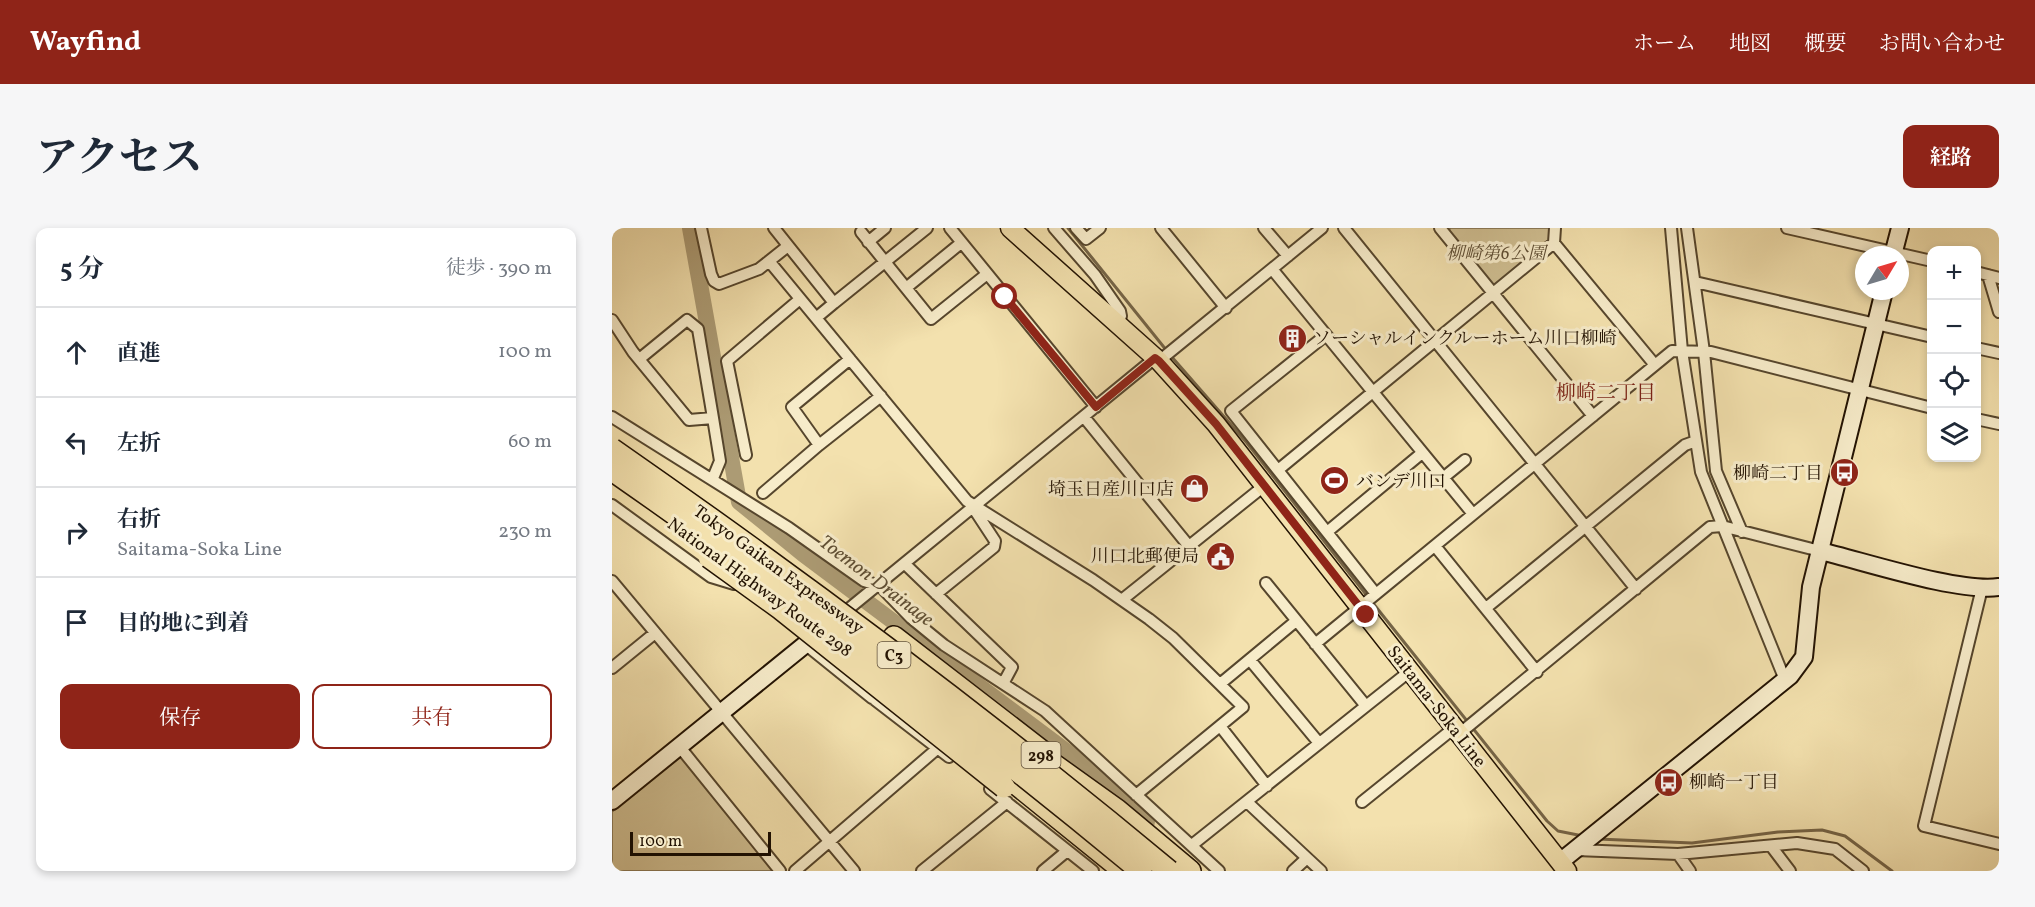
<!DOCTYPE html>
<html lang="ja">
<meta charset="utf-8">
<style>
body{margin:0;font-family:Vollkorn,"Noto Serif JP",serif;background:#f6f6f7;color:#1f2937}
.controls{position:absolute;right:18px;top:18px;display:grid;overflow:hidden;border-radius:12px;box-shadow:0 3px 9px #0003}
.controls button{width:54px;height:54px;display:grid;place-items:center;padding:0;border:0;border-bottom:2px solid #e0e1e3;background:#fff;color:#1f2937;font:30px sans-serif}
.compass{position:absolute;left:1243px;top:18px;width:54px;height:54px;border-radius:50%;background:#fff;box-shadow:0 3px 9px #0003;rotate:52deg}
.scale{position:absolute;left:18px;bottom:15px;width:141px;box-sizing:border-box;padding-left:6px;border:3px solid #221202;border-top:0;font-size:16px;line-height:21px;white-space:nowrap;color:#221202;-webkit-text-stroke:4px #f7ecca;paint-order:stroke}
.stop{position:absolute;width:18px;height:18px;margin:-14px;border:4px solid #8f2418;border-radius:50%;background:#fff}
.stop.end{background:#8f2418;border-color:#fff;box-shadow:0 2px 6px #0008}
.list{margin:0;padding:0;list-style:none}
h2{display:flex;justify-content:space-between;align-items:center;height:78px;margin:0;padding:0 24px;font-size:26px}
h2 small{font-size:20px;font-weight:400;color:#747a83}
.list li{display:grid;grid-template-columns:39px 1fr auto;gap:18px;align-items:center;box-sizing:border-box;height:90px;padding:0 24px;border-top:2px solid #e0e1e3}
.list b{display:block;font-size:22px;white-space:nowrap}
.list p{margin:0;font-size:20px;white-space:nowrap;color:#747a83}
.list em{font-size:20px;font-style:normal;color:#747a83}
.actions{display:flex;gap:12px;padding:18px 24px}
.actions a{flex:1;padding:14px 0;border:2px solid #8f2418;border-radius:12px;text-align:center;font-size:21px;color:#8f2418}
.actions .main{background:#8f2418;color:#fff}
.icon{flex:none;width:33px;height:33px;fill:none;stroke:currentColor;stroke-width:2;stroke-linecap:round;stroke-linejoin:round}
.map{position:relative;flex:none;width:1387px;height:643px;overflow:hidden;border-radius:12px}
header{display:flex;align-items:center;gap:36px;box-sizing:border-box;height:84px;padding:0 30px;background:#8f2418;color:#fff}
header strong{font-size:28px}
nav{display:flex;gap:33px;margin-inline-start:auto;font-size:21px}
.intro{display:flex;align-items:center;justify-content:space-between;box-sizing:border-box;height:144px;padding:0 36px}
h1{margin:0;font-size:42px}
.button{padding:15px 27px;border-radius:12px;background:#8f2418;color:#fff;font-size:21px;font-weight:700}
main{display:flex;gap:36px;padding:0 36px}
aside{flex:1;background:#fff;border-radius:12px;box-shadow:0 3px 9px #0003}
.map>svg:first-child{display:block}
.green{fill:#cfbe91;stroke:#78684a;stroke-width:1.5}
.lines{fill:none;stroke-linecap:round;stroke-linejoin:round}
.stream{stroke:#756446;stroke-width:3}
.river{stroke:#ac9b74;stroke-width:16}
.street-casing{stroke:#56462d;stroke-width:14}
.secondary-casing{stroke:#221202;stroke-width:20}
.primary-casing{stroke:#221202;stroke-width:21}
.highway-casing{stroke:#221202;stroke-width:24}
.street{stroke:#f7ecca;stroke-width:10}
.secondary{stroke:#f7ecca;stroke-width:16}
.primary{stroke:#f3e1ae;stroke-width:18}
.highway{stroke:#f3e1ae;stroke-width:21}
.highway-bridge-casing{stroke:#221202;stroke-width:24;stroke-linecap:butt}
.highway-bridge{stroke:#f3e1ae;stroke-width:21}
.route{stroke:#8f2418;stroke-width:8}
.labels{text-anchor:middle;stroke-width:6;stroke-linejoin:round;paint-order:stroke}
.shield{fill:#f7ecca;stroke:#62533e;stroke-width:1.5}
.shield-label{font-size:16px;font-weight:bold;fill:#221202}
.park-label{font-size:18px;font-style:italic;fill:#5f4e34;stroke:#f7ecca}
.poi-label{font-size:18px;fill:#221202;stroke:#f7ecca;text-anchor:start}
.street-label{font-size:18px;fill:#221202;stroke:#f7ecca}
.neighbourhood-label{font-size:20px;fill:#7a1f14;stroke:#f7ecca}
.water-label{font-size:20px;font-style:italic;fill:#605035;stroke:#f7ecca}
</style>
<header>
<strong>Wayfind</strong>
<nav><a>ホーム</a><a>地図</a><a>概要</a><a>お問い合わせ</a></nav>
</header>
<div class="intro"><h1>アクセス</h1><a class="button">経路</a></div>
<main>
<aside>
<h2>5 分<small>徒歩 · 390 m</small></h2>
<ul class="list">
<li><svg class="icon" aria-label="ahead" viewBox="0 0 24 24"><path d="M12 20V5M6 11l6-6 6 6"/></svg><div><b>直進</b></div><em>100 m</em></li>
<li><svg class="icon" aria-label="left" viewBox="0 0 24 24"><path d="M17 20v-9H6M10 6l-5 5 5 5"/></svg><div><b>左折</b></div><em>60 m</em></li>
<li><svg class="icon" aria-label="right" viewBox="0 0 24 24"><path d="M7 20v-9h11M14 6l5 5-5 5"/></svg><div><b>右折</b><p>Saitama-Soka Line</p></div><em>230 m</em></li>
<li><svg class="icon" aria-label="arrive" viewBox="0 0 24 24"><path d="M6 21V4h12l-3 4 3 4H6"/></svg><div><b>目的地に到着</b></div></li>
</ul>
<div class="actions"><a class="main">保存</a><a>共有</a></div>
</aside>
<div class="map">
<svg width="1387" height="643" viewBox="0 0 1387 643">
<rect width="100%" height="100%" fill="#f3e1ae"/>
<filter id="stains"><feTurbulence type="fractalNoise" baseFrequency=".00333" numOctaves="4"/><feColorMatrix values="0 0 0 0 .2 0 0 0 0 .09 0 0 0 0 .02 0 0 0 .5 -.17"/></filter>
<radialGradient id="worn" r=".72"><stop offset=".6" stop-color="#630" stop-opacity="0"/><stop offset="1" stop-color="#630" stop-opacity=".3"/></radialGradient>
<path class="green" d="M838,0H938V11L882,57L878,56L837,5Z
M65,530H73L163,643H0V584Z"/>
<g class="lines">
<path class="stream" d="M456,0L555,123
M559,128L635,215L756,369
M760,374L935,593L946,603L971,608
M986,611L1080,615L1166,604L1210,602L1233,608L1280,643"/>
<path class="river" d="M78,0L127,274L191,326L462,529L535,594"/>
<defs>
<path id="street" d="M89,0L99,46L102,53L107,56L147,41L176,18
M162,0L222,75L315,0
M338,0L484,179
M442,0L483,47L508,83L509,88L506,95
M464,0L474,11L488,0
M549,0L614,80
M652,0L676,28
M732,0L1024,361
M828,0L981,188
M1059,0L1070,123L1089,244L1173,452
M1075,0L1092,124L1104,243L1130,304
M1175,0L1320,33
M249,4L294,60
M256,14L273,0
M349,15L294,60L319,91L375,46
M942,15L1043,137
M157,33L355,273L481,352L537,391L561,410L631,479L524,567
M660,41L861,286
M1364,44L1387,50
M1376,47L1387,84
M1083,54L1320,109
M204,90L222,75
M0,92L21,124L77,192L101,190L108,233L101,250
M714,107L619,183L764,366
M1364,120L1387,125
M31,128L75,92L86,101L101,190
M238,131L180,179L207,217L269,168
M547,133L710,0
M0,189L177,300L252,353L268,358L299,390L332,417L433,483L607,643
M472,189L576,317
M1364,191L1387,196
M134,227L115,133L188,71
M666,242L942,15L943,0
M831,250L853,232
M151,265L207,217
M0,277L99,349L122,356
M715,304L810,225
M823,318L925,444
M294,337L400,439L392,454
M0,353L242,643
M1370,360L1312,598L1387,616
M324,366L382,319L383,313L362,281
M511,371L652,258
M874,380L1073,217L1084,213
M234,383L543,130
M193,416L260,470
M703,416L1060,123L1099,124L1320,180
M638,432L707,515
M0,440L43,405
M608,456L684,393
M256,457L263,472L337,529
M754,478L798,443
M608,498L655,558
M847,506L1098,299L1110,298L1208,323
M67,518L168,643
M378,561L481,643
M635,574L709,643
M750,574L842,500
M580,617L754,478L654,355
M1159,618L1178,643
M964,622L1066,626L1185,615L1223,621L1251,643
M1066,626L1078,643
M183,643L326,520
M310,643L395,574
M431,643L455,623
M681,643L695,630"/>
<path id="secondary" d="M1281,27L1288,0
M1208,323C1251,333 1347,365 1387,359
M0,573L211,402
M948,634L1178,448L1192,429L1199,359L1272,63"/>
<path id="primary" d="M398,0L547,133L604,196L955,643"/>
<path id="highway" d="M282,409L436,528
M424,524L505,582L578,643
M376,533L512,643"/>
</defs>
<use href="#street" class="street-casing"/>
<use href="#secondary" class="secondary-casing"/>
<use href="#primary" class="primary-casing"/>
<use href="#highway" class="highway-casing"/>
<use href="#street" class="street"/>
<use href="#secondary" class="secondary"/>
<use href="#primary" class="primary"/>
<use href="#highway" class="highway"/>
<defs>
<path id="highway-bridge" d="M0,221C191,354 378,494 557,643
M0,242C181,368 359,502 529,643
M97,329L169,381L392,559"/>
</defs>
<use href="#highway-bridge" class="highway-bridge-casing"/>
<use href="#highway-bridge" class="highway-bridge"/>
</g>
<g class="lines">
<path class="route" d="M393,69L484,179L543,130L547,133L604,196L754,387"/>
</g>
<defs>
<symbol id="building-disc" viewBox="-11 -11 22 22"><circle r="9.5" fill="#8f2418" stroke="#f7ecca"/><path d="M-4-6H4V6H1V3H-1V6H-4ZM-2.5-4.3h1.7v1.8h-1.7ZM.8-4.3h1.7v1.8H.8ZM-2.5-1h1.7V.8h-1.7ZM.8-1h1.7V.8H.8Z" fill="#fff"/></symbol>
<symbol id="bus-disc" viewBox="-11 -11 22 22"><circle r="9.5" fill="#8f2418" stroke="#f7ecca"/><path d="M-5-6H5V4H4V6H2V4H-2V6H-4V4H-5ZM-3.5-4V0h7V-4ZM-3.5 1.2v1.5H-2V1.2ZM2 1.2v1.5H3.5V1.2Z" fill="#fff"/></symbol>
<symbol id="stadium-disc" viewBox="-11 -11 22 22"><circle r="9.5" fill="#8f2418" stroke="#f7ecca"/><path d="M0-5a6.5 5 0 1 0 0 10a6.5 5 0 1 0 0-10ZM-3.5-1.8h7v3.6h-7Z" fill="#fff"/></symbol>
<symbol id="shop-disc" viewBox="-11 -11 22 22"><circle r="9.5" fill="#8f2418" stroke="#f7ecca"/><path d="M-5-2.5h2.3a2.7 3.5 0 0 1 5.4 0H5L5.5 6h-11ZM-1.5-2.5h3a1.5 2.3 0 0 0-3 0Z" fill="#fff"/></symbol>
<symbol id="civic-disc" viewBox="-11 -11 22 22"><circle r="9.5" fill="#8f2418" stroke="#f7ecca"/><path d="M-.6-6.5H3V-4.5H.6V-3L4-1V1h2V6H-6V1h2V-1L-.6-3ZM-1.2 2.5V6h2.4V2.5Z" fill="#fff"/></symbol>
</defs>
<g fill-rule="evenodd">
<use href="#building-disc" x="664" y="94" width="33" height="33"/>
<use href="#bus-disc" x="1216" y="228" width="33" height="33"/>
<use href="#stadium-disc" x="706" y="236" width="33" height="33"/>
<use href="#shop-disc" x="566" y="244" width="33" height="33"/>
<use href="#civic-disc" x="592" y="312" width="33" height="33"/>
<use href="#bus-disc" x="1040" y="538" width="33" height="33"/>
</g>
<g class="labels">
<g class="shield">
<rect x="265.5" y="414" width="33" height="26" rx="4.5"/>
<rect x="409.5" y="514" width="39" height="26" rx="4.5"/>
</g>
<g class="shield-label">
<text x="282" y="433">C3</text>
<text x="429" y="533">298</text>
</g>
<g class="park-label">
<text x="884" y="31">柳崎第6公園</text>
</g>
<g class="poi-label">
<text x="701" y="116">ソーシャルインクルーホーム川口柳崎</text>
<text x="1211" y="251" text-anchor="end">柳崎二丁目</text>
<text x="744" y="259">バンデ川口</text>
<text x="562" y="267" text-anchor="end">埼玉日産川口店</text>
<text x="587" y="334" text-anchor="end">川口北郵便局</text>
<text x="1077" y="560">柳崎一丁目</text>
</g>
<g class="street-label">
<text transform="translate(167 341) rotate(36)" y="6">Tokyo Gaikan Expressway</text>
<text transform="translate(148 359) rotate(36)" y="6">National Highway Route 298</text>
<text transform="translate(825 478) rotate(52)" y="6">Saitama-Soka Line</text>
</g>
<g class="neighbourhood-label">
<text x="994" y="171">柳崎二丁目</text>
</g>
<g class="water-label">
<text transform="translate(265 352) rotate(37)" y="7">Toemon Drainage</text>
</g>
</g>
<rect width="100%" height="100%" filter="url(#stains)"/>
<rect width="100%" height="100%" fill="url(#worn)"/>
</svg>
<div class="controls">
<button>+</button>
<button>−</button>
<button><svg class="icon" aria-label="locate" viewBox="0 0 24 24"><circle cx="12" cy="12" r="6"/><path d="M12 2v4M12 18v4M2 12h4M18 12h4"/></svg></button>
<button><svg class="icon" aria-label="layers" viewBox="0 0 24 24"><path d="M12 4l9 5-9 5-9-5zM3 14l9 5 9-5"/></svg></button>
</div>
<svg class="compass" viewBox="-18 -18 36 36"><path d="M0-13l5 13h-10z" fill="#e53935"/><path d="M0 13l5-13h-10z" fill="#747a83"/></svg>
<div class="scale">100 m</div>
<div class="stop" style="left:393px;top:69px"></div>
<div class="stop end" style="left:754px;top:387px"></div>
</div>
</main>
